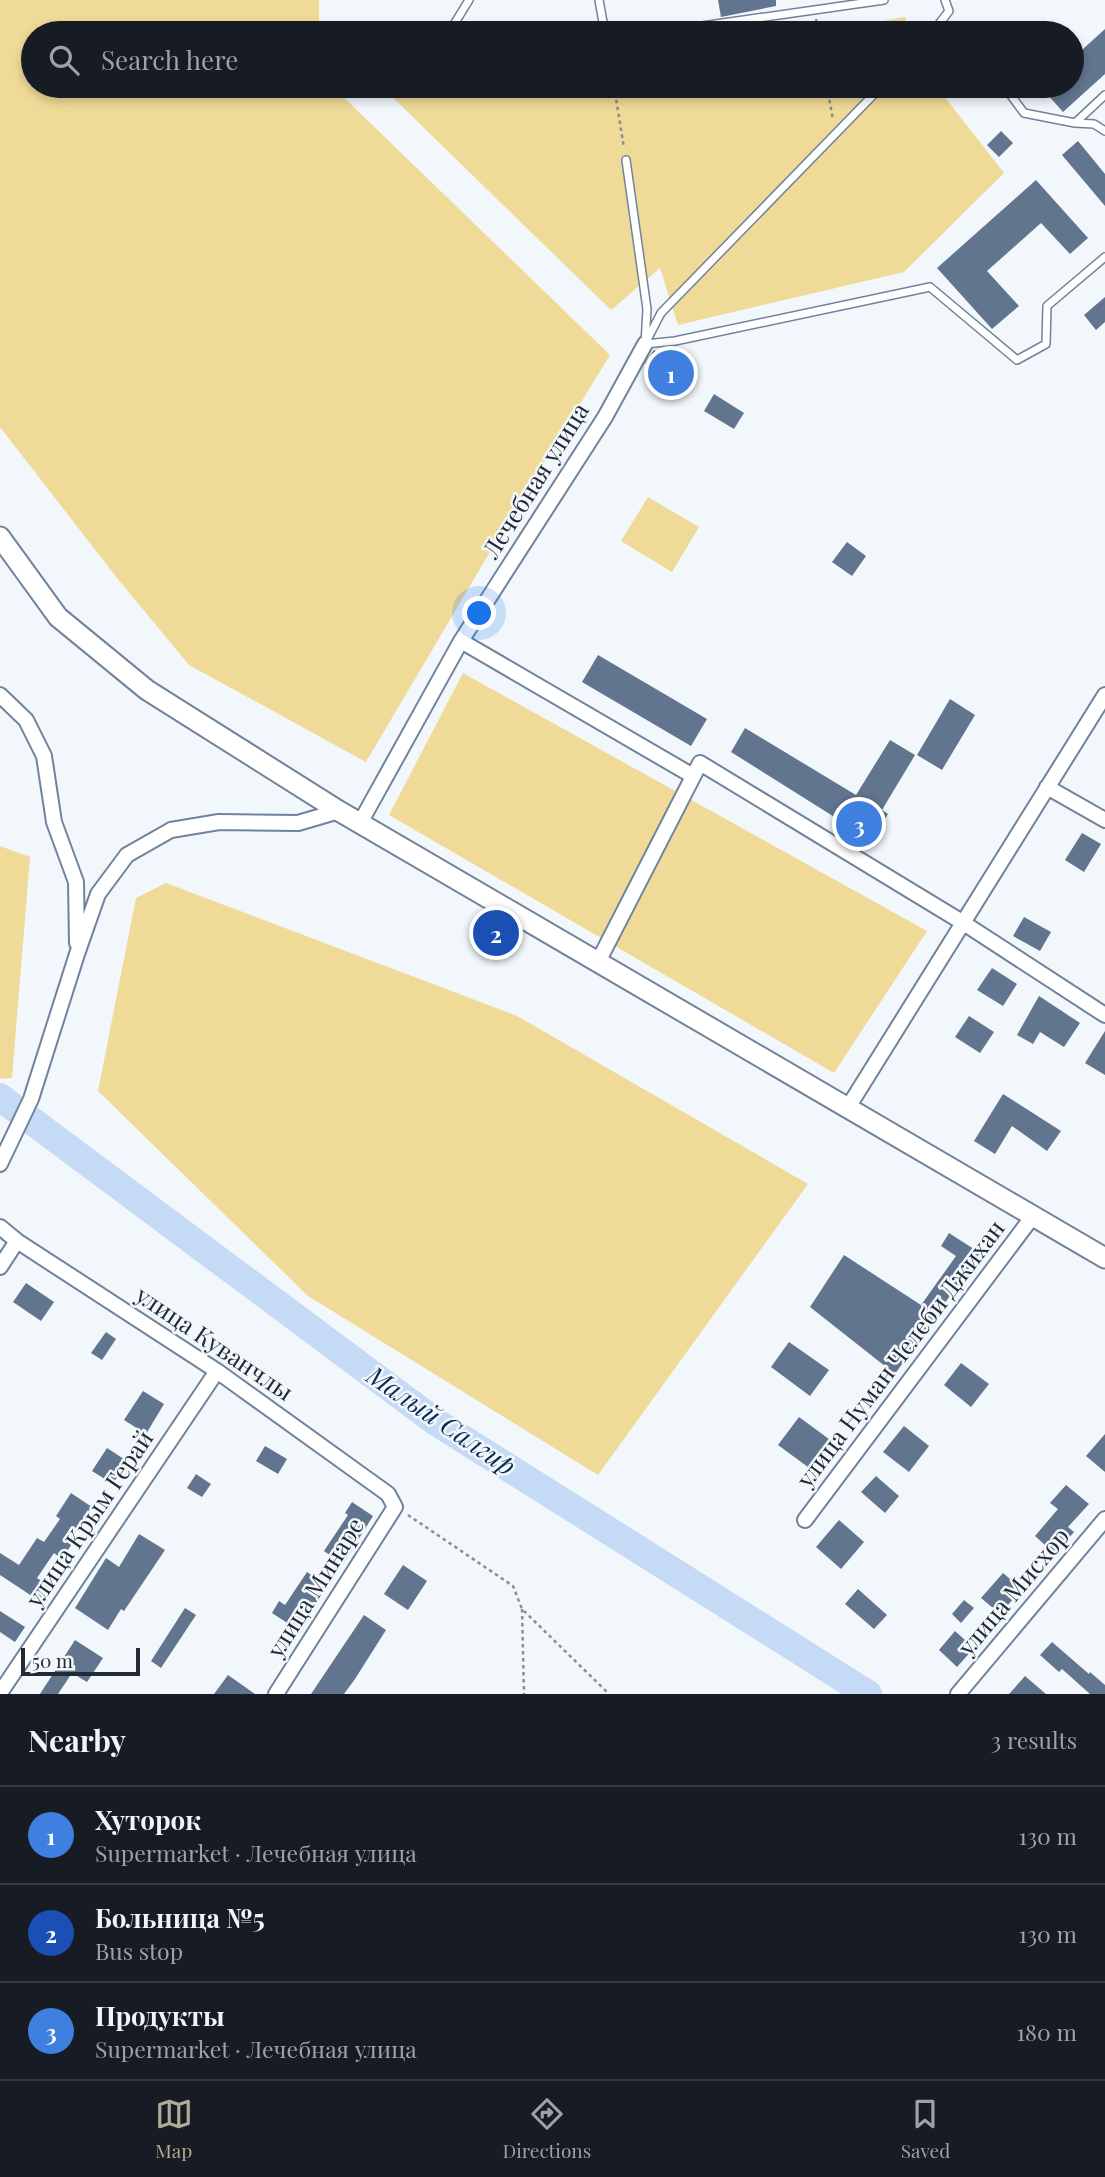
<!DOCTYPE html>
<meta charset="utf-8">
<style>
body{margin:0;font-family:"Playfair Display",serif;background:#20242c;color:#f1f3f6}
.scale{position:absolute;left:21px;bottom:18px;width:119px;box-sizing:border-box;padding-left:7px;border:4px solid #222a34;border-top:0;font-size:19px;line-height:24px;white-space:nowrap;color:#222a34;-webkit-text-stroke:5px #f2f7fc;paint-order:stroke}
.you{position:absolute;left:480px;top:614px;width:24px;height:24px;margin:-18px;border:5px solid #fff;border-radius:50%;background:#1a73e8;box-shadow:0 0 0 10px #1a73e833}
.badge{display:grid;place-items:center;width:46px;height:46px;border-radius:50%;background:#b2ac97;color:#fff;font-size:23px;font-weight:700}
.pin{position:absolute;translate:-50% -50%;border:4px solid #fff;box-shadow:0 2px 7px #0006}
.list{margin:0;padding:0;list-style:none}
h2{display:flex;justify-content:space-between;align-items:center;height:91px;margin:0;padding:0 28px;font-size:30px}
h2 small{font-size:23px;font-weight:400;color:#9ea1a6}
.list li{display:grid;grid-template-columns:46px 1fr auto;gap:21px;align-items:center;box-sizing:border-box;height:98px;padding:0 28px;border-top:2px solid #363941}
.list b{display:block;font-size:26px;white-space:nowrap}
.list p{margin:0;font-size:23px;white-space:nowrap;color:#9ea1a6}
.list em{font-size:23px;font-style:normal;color:#9ea1a6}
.icon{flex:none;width:38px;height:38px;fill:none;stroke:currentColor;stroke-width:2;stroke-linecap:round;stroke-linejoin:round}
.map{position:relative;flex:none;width:1105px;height:1694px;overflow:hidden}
.search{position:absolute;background:#171b24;box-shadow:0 4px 10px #0003;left:21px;right:21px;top:21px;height:77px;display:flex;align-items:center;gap:18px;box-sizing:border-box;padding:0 24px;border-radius:38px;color:#9ea1a6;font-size:26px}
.sheet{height:385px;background:#171b24}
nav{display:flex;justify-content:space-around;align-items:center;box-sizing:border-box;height:98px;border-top:2px solid #363941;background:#171b24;font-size:19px;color:#9ea1a6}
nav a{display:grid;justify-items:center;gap:4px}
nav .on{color:#b2ac97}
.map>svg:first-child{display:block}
.green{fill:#efda97}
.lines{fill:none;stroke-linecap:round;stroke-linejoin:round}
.river{stroke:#c5daf5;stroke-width:28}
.building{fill:#62758e}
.service-casing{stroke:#70839c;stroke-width:10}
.minor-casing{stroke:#70839c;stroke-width:18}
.secondary-casing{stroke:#70839c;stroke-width:23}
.path{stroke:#888e96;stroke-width:2.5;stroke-dasharray:3.5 3.5;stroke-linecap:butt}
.service{stroke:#fff;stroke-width:7}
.minor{stroke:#fff;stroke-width:14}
.secondary{stroke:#fff;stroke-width:19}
.labels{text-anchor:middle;stroke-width:5;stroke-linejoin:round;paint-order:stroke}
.street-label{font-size:24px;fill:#222a34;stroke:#f2f7fc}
.water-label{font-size:26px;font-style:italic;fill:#092b53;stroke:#f2f7fc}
</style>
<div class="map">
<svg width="1105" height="1694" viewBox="0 0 1105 1694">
<rect width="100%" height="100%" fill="#f2f7fc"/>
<path class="green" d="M0,0H319V33H33V86H332L610,355L507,523L366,762L189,665L117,578L0,427Z
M905,17L911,33H819Z
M381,86H936L1004,173L904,272L678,325L660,268L611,310Z
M648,497L699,527L672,572L621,541Z
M463,673L927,931L834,1073L389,815Z
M0,846L30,857L12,1078L0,1079Z
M166,883L517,1016L808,1184L598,1475L308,1296L98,1091L136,898Z"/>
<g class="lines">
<path class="river" d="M0,1097L14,1108
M32,1121L436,1422L868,1694"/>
</g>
<path class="building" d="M718,0H776V6L721,17Z
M1105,29V74L1063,112L1040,86H1072V59Z
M1001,131L1013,143L999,157L987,145Z
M1078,141L1105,174V206L1062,155Z
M1036,180L1088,238L1070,254L1041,223L987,271L1019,306L992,329L937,268Z
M1105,297V322L1096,330L1084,315Z
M654,350L682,369L673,382L645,363Z
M714,394L744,413L734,429L704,411Z
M847,542L866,556L852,576L832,562Z
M598,655L707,719L691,746L582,682Z
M950,699L975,715L942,770L917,755Z
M745,728L856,795L890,740L915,755L882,810L888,814L871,840L731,752Z
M1082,833L1101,844L1084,872L1065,860Z
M1024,917L1051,932L1040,951L1013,936Z
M992,968L1017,984L1003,1006L977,990Z
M1039,996L1080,1023L1064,1047L1040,1032L1033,1044L1017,1035Z
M969,1016L994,1032L980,1053L955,1037Z
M1105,1031V1075L1085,1063Z
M1003,1094L1061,1131L1047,1151L1012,1126L995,1154L974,1141Z
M949,1233L980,1253L895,1374L810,1307L844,1255L921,1305L956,1256L941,1246Z
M26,1283L54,1302L41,1321L13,1302Z
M106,1332L116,1339L102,1360L91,1353Z
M789,1342L829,1370L810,1396L771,1367Z
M961,1363L989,1384L971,1407L944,1385Z
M143,1391L164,1404L146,1434L124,1420Z
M799,1417L833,1442L812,1470L778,1445Z
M904,1426L929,1446L909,1472L883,1452Z
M1105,1434V1472L1086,1456Z
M265,1446L287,1459L278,1474L256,1461Z
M107,1448L127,1461L113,1484L92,1471Z
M196,1474L211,1484L202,1497L187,1488Z
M876,1476L899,1496L885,1513L861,1492Z
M1066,1485L1089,1504L1068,1527L1074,1532L1055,1554L1035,1536L1058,1509L1050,1503Z
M71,1493L92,1507L74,1534L77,1536L62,1559L54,1553L37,1578L51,1587L41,1602L0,1575V1553L19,1565L37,1538L44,1542L60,1519L56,1516Z
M352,1502L373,1516L343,1564L324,1551L348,1515L345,1513Z
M839,1520L864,1542L841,1569L816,1547Z
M139,1534L165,1550L124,1611L121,1609L108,1630L75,1608L106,1558L119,1567Z
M403,1565L427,1581L408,1610L384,1594Z
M307,1572L327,1586L298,1630L272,1613L279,1601L285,1605Z
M1003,1573L1022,1589L1000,1614L981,1598Z
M858,1589L887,1615L874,1629L845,1604Z
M964,1600L974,1608L961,1623L952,1614Z
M185,1608L196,1615L161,1668L151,1661Z
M0,1611L25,1627L15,1642L0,1632Z
M364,1615L386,1630L355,1679L344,1694H311Z
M955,1631L974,1648L957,1667L939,1650Z
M75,1640L103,1658L87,1682L72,1673L58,1694H40Z
M1052,1642L1089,1674L1090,1672L1105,1685V1694H1090L1062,1669L1059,1672L1040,1655Z
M228,1675L255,1694H214Z
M1025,1676L1046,1694H1009Z"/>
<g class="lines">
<defs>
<path id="service" d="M599,0L605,33
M454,33L453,26L469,0
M653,33L884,0
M932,33L949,11L945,0
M1004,86L1024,113L1075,123L1105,95
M1075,123L1094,124L1105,131
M626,160L647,309L645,344L675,341L930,287L1017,360L1046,344L1047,306L1105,257
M647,340L661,313L882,86"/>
<path id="minor" d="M461,641L693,776
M0,695L26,720L44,756L54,822L76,882L77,943
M1047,787L1105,820
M360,823L461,641L605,417L645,344
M598,962L700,763L962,922L1105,1015
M847,1109L1105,695
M0,1164L31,1099L77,954L98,894L127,855L171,830L219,822L298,823L339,811
M0,1227L17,1241L217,1371L388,1494L395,1507L276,1694
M0,1267L17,1241
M805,1520L1033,1216
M0,1693L217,1371
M958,1694L1105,1519"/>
<path id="secondary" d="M0,537L58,617L147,690L339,811L1105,1258"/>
</defs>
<use href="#service" class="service-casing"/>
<use href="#minor" class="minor-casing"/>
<use href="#secondary" class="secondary-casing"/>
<path class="path" d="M816,19L818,33
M614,86L624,148
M827,86L833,120
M408,1515L513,1586L522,1609L609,1694
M522,1609L524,1694"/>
<use href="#service" class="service"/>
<use href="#minor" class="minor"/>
<use href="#secondary" class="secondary"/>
</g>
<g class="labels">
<g class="street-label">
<text transform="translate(536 481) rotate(-58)" y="8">Лечебная улица</text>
<text transform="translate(214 1344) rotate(34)" y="8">улица Куванчлы</text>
<text transform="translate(901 1354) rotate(-53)" y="8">улица Нуман Челеби Джихан</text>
<text transform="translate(90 1519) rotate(-56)" y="8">улица Крым Герай</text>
<text transform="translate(316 1588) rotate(-58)" y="8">улица Минаре</text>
<text transform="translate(1014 1592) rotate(-50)" y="8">улица Мисхор</text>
</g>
<g class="water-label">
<text transform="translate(441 1421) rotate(34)" y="9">Малый Салгир</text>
</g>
</g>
</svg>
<div class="scale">50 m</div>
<div class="you"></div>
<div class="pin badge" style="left:671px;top:373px;background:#3f7fe0">1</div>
<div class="pin badge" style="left:496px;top:933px;background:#1a4fb4">2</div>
<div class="pin badge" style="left:859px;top:824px;background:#3f7fe0">3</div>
<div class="search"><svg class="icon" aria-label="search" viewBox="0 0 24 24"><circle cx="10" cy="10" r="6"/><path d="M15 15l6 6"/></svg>Search here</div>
</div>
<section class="sheet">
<h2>Nearby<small>3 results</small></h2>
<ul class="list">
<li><span class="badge" style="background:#3f7fe0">1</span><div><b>Хуторок</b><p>Supermarket · Лечебная улица</p></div><em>130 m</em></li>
<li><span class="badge" style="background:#1a4fb4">2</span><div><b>Больница №5</b><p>Bus stop</p></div><em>130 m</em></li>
<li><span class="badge" style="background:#3f7fe0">3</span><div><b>Продукты</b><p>Supermarket · Лечебная улица</p></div><em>180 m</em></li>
</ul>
</section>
<nav>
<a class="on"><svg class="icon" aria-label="map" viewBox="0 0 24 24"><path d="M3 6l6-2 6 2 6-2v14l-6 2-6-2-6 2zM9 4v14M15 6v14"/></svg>Map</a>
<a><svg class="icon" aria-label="directions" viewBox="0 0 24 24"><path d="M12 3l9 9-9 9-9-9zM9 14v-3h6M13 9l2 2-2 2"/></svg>Directions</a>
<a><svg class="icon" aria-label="saved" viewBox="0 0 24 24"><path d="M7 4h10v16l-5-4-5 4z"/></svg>Saved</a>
</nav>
